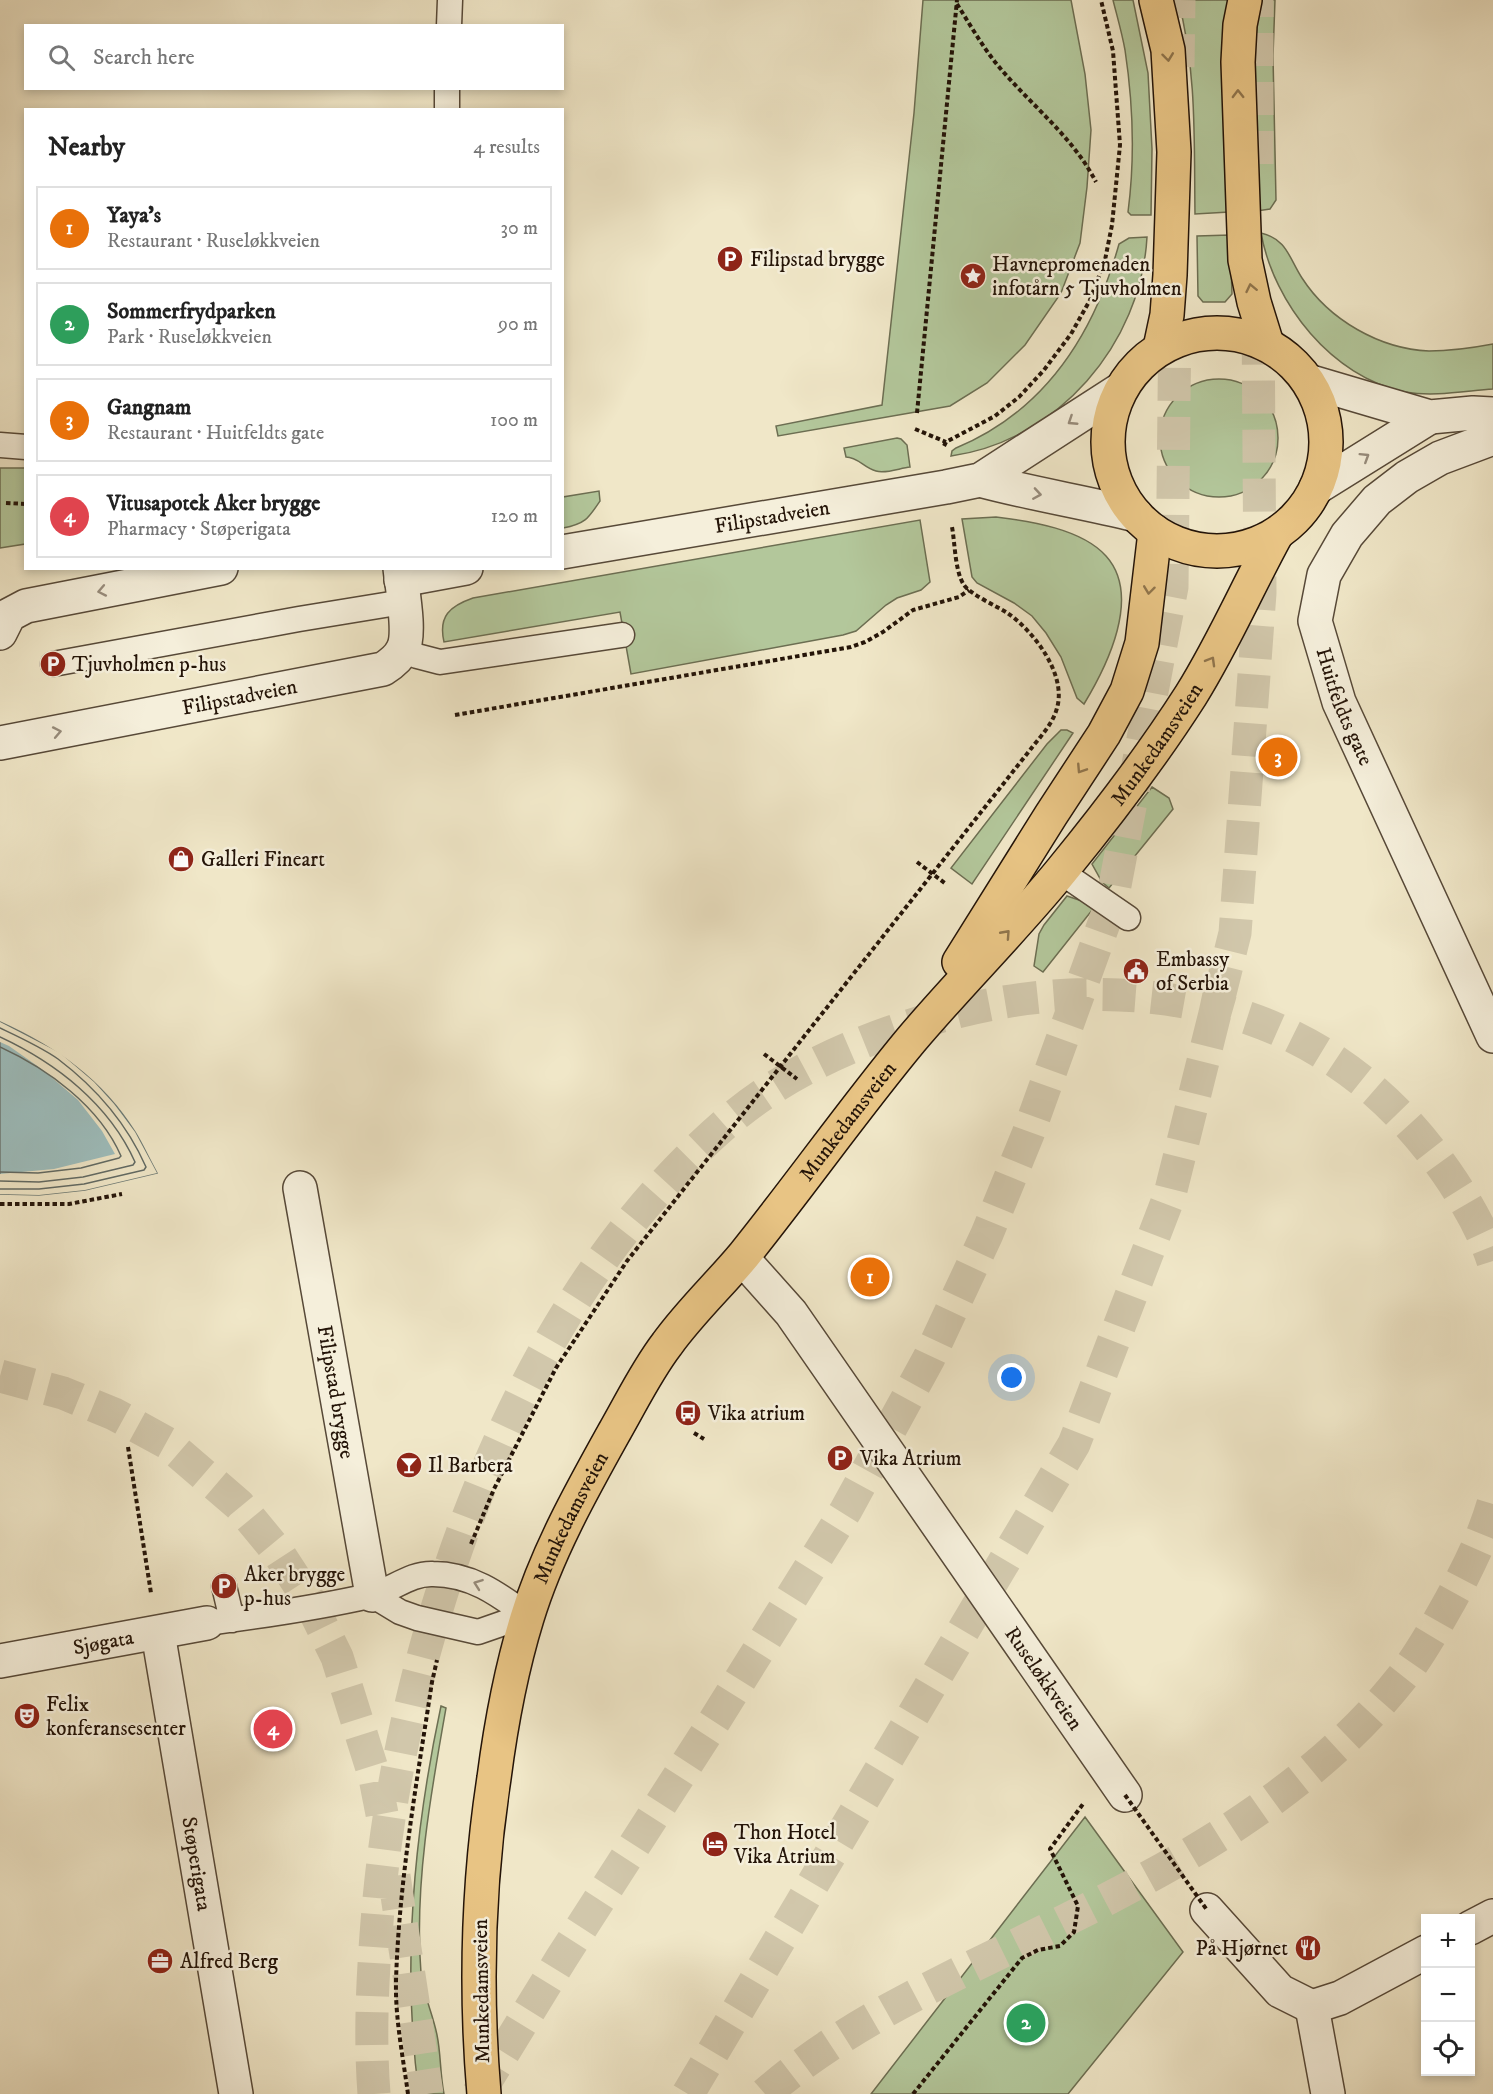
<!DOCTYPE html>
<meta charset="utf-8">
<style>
body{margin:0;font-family:"IM FELL DW Pica",serif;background:#f6f6f6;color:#222}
.controls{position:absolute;right:18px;bottom:18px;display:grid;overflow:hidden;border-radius:0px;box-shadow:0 3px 9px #0003}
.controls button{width:54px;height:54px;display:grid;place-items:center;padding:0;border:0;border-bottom:2px solid #e0e0e0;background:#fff;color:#222;font:30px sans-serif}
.you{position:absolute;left:1012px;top:1378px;width:21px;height:21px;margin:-15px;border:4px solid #fff;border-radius:50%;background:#1a73e8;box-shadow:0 0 0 9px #1a73e833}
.badge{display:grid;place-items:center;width:39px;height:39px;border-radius:50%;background:#8f2418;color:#fff;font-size:20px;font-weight:700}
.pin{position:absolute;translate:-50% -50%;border:3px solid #fff;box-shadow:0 2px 6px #0006}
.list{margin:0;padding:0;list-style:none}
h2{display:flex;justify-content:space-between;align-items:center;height:78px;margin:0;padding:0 24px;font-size:26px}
h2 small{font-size:20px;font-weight:400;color:#767676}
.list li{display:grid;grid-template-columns:39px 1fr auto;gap:18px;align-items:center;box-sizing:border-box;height:84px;margin:0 12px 12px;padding:0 12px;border:2px solid #e0e0e0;border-radius:0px}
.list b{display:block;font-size:22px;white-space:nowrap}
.list p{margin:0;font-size:20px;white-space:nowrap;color:#767676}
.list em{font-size:20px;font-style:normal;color:#767676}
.icon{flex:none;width:33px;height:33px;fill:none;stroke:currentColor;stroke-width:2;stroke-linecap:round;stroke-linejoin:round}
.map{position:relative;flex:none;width:1493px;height:2094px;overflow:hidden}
.search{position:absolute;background:#fff;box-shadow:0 3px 9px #0003;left:24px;top:24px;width:540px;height:66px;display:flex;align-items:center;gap:15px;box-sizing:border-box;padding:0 21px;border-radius:0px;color:#767676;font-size:22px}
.panel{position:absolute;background:#fff;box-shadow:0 3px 9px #0003;left:24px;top:108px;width:540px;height:462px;border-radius:0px}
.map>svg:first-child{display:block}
.green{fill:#b3c79b;stroke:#6c6e52;stroke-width:1.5}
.water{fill:#9dbebe;stroke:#6d7a75;stroke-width:1.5}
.pier{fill:#f0e7c8}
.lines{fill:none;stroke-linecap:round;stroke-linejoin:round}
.shore{stroke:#606963;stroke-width:1.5}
.highway-tunnel{stroke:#d1c7ab;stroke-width:33;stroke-dasharray:33 16;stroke-linecap:butt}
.lane-casing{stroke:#574938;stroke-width:27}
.street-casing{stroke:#574938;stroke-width:36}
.highway-casing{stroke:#241408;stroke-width:36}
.path{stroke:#241408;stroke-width:4;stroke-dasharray:4.5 3;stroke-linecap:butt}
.lane{stroke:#f5efdb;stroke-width:24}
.street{stroke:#f5efdb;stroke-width:33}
.highway{stroke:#e8c484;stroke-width:33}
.path-bridge{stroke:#241408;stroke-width:4;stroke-dasharray:4.5 3;stroke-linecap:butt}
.oneway{stroke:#90754c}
.oneway2{stroke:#978c7c}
.labels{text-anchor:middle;stroke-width:5;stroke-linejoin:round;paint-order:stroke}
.poi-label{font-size:21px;fill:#241408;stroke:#f5efdb;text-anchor:start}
.street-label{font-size:21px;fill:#241408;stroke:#f5efdb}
</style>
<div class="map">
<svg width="1493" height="2094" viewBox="0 0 1493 2094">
<rect width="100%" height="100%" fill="#f0e7c8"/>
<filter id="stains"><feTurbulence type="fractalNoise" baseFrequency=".00333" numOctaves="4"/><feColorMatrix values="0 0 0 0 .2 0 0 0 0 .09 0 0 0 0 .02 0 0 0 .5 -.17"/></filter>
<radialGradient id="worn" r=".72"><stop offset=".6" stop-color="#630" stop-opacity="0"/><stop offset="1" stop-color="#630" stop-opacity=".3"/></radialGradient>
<path class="green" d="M923,0H1071L1085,74L1091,130L1087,187L1080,243L1061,293L1025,345L987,383L950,406L778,436L776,426L882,405L914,113Z
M1113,0H1133L1148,73L1152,149L1151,215H1131L1128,212C1135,159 1133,103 1125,50C1122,33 1117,16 1113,0Z
M1178,0H1231L1229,212L1195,214C1194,143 1197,69 1178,0Z
M1260,0H1275L1273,56L1276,200L1270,209L1257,211C1255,141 1250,70 1260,0Z
M1261,233C1287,239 1289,258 1302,278C1329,320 1380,349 1429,351C1450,351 1472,348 1493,344V389C1465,391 1434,397 1405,392C1332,377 1274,304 1261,233Z
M1230,235L1232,294L1225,302H1203L1198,296L1197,236Z
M1147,237C1141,344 1058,441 951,456L952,451L956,448C1045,411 1094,334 1119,244L1129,238Z
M1160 438a59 59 0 1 1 118 0a59 59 0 1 1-118 0Z
M897,438L901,439L907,445L910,467C900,468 886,474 876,471C864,468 858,457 846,457L844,448Z
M0,468H26L25,544L0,548Z
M599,491L600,501C588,519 585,524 563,528V497Z
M996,517C1030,521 1082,529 1106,556C1142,596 1107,666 1084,704L1077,698L1061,657L1046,633L1032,616L1014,603L977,583L972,577L962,519Z
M920,520L930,582L921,590L897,598L886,605L856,631L843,635L631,674L620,612L444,642C438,616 450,606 473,598Z
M1061,730H1067L1073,733L972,884L951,868L1047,744Z
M1152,787L1169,798L1173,809L1109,888L1102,882L1092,864Z
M1067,896L1088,903L1093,909L1043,972L1034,966L1039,934L1044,925Z
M441,1706L446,1708C431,1792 414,1886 421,1973C423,1994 433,2014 437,2035C441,2054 440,2074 444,2094H419C401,1964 414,1833 441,1706Z
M1085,1817L1183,1952L1068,2094H871Z"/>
<path class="water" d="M0,1022C55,1047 102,1079 135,1132C143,1145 149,1159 157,1173L85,1190L39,1195L0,1194Z"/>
<path class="pier" d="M0,1022L60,1053L94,1082L114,1104L135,1132L157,1173L85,1190L39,1195L0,1194V1174L54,1169L115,1154L102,1131L78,1100L43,1070L9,1046L0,1042Z"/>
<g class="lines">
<path class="shore" d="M0,1028C19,1037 41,1047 58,1059C95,1087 127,1124 146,1167L144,1170L84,1184L39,1189H0
M0,1037C56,1063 109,1104 135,1162L133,1165L83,1177L39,1182L0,1181
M0,1047C48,1069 99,1106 121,1156L119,1158L81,1168L38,1173L0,1172"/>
<path class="highway-tunnel" d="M1178,67L1179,0
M1257,164V0
M0,1376L63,1393L114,1414L167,1443L239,1505L277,1551L309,1600L337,1657L375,1778L382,1814
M394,1876L427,2094
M374,2094C370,2041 372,1988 376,1935C386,1793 417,1654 467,1520C525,1367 606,1225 732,1118C789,1070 864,1038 935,1018C1036,988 1147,985 1248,1018C1335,1048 1402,1105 1453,1182C1469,1207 1484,1233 1493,1261
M478,2094L561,1959L715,1720L846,1510L929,1358L987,1234L1028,1134L1112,901L1172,587L1175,311
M688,2094L1074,1444L1170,1194L1235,933L1260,593L1258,312
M765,2094C840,2029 926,1989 1014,1946C1159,1874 1306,1802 1407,1671C1423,1649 1437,1624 1450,1601C1467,1570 1483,1538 1493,1504"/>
<defs>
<path id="lane" d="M449,26L450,0
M447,110V88
M0,445L26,447
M403,649L417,656L440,662L622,635
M53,664L299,619L403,602
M1061,872L1128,918
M224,1586L232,1620
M372,1595L400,1612L417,1618L478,1632L527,1615
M207,1623C260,1616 316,1608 369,1596C392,1591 409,1573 433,1574C471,1574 498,1594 527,1615"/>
<g id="street">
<path d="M1308,381L1430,417L1473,413L1493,414"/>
<path id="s1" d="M1493,438L1440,458L1407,477L1377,500L1347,535L1324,575L1315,621L1339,702L1493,1036"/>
<path d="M980,480C1032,494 1084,502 1136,515"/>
<path d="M1316,488L1430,417"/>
<path id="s2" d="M562,552L946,487L980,480L1121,389"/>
<path d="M401,580L466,568"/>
<path d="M0,633L9,615L26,606L221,568"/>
<path id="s3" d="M0,743L383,669C391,664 399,658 403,649C411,633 402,588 400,568"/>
<path id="s4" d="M300,1188L372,1595"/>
<path id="s5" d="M742,1258L791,1313L1125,1795"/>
<path id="s6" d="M158,1633L236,2094"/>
<path id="s7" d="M0,1661L207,1623"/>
<path d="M1207,1910L1280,1991L1312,2007"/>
<path d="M1470,1928L1493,1916"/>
<path d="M1312,2007L1340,1998L1426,1952"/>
<path d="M1312,2007L1328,2094"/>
</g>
<g id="highway">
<path d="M1156,0L1168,50L1174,152L1170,275L1167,315L1160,348"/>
<path d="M1245,0L1240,25L1238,62L1245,260L1254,302L1267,344"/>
<circle cx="1217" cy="442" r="109"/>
<path d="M959,962L1051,815L1104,734L1127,691L1142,643L1155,532"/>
<path id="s8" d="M484,2094C475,1988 478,1883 494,1778C501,1724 511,1670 527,1618C547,1552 582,1490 616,1429C632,1401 647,1370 667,1344C690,1312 719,1285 744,1255C801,1184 853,1110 911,1040C960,982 1014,929 1062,870C1107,815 1152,756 1191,695C1223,644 1247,588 1276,535"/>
</g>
</defs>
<use href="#lane" class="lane-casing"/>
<use href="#street" class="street-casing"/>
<use href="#highway" class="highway-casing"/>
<path class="path" d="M957,4C969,23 981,44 995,62C1027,102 1072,135 1096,182
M917,413L957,0
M915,429L946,442
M944,446L946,442L995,416L1019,397L1044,370L1071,334L1090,300L1105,260L1112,225L1120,145L1113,51L1101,0
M6,503L26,504
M455,715L851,647L865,642L883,632L913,610L959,597L969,590
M917,862L946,884
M764,1054L797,1079
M0,1204H69L122,1194
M694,1433L704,1439
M128,1447L151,1593
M471,1544L494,1489L556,1368L627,1261L1030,750C1039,738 1053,724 1057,708C1067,674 1033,630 1006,612C996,606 970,594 964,585C955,572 955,543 952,527
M408,2094C403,2057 395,2018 396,1981C399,1880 417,1781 432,1682L437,1660
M913,2094L1022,1958L1038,1950L1060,1946L1074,1932L1078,1906L1050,1849L1083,1804"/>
<use href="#lane" class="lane"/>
<use href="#street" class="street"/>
<use href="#highway" class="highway"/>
<path class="path-bridge" d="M1125,1795L1207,1910"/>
</g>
<defs><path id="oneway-chevron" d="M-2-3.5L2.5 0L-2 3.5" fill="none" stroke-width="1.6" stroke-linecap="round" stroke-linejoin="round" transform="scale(1.5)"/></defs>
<g class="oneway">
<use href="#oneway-chevron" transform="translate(1168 57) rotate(83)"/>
<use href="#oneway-chevron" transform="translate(1238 94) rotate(-91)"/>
<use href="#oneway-chevron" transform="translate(1251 288) rotate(-102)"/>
<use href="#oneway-chevron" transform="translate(1149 590) rotate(97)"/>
<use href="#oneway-chevron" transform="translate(1211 661) rotate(-60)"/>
<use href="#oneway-chevron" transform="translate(1081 769) rotate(123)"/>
<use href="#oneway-chevron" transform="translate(1006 934) rotate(-48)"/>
</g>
<g class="oneway2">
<use href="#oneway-chevron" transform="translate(1072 421) rotate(147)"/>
<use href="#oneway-chevron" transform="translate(1365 457) rotate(-32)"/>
<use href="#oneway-chevron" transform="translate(1037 494) rotate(9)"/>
<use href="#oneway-chevron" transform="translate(102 591) rotate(169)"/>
<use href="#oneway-chevron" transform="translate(57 732) rotate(-11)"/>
<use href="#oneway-chevron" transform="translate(478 1584) rotate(-160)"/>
</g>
<defs>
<symbol id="parking-disc" viewBox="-11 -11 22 22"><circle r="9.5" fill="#8f2418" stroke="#f5efdb"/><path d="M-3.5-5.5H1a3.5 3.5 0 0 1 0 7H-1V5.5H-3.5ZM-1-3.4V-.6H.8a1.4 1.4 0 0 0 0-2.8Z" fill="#fff"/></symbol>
<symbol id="sight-disc" viewBox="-11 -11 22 22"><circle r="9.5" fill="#8f2418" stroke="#f5efdb"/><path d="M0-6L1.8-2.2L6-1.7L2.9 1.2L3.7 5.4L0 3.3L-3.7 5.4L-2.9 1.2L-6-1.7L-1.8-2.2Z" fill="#fff"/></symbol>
<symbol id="shop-disc" viewBox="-11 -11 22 22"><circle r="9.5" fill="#8f2418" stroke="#f5efdb"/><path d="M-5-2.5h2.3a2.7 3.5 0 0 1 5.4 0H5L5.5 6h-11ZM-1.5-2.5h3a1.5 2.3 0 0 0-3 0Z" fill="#fff"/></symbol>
<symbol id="civic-disc" viewBox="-11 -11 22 22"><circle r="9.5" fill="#8f2418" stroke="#f5efdb"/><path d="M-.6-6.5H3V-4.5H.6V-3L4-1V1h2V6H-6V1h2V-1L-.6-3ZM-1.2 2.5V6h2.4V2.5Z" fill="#fff"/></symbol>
<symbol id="bus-disc" viewBox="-11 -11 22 22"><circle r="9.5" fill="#8f2418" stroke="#f5efdb"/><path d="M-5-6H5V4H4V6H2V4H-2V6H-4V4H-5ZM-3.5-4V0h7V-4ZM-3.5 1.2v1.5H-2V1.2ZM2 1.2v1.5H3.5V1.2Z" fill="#fff"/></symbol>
<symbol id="bar-disc" viewBox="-11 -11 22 22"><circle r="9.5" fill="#8f2418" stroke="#f5efdb"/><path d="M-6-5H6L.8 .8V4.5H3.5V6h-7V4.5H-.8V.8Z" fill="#fff"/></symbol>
<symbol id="theatre-disc" viewBox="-11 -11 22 22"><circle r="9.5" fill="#8f2418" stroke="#f5efdb"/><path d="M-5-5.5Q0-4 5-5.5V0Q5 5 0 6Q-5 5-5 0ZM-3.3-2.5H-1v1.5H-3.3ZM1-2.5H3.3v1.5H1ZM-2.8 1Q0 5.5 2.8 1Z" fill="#fff"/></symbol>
<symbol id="hotel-disc" viewBox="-11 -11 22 22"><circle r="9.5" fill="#8f2418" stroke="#f5efdb"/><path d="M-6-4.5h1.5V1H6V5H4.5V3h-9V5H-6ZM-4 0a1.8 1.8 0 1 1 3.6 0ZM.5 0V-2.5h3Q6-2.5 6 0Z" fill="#fff"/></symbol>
<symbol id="restaurant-disc" viewBox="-11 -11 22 22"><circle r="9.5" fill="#8f2418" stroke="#f5efdb"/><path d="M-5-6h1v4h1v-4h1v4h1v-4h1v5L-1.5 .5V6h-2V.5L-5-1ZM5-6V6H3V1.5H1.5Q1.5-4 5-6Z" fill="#fff"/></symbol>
<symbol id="office-disc" viewBox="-11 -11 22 22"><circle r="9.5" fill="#8f2418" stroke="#f5efdb"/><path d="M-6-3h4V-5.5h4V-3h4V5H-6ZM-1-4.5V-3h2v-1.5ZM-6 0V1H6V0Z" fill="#fff"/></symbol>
</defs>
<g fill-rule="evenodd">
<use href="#parking-disc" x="715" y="244" width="30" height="30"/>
<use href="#sight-disc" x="958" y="261" width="30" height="30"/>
<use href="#parking-disc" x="38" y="649" width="30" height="30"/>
<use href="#shop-disc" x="166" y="844" width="30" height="30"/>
<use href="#civic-disc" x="1121" y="956" width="30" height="30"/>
<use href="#bus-disc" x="673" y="1398" width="30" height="30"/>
<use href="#parking-disc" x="825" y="1443" width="30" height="30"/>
<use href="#bar-disc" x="394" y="1450" width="30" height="30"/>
<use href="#parking-disc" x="209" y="1571" width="30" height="30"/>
<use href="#theatre-disc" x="12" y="1701" width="30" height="30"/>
<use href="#hotel-disc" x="700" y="1829" width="30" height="30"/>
<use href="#restaurant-disc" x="1293" y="1933" width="30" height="30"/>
<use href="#office-disc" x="145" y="1946" width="30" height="30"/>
</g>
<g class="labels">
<g class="poi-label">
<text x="750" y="266">Filipstad brygge</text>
<text x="992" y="271">Havnepromenaden<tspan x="992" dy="24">infotårn 5 Tjuvholmen</tspan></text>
<text x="72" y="671">Tjuvholmen p-hus</text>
<text x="201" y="866">Galleri Fineart</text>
<text x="1156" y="966">Embassy<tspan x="1156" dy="24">of Serbia</tspan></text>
<text x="708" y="1420">Vika atrium</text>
<text x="860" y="1465">Vika Atrium</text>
<text x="428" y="1472">Il Barbera</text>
<text x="244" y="1581">Aker brygge<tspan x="244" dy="24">p-hus</tspan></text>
<text x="46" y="1711">Felix<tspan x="46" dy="24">konferansesenter</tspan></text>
<text x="734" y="1839">Thon Hotel<tspan x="734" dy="24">Vika Atrium</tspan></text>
<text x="1288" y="1955" text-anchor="end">På Hjørnet</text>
<text x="180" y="1968">Alfred Berg</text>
</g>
<g class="street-label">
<text dy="7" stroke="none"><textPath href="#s2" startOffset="213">Filipstadveien</textPath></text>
<text dy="7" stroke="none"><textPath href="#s3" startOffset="244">Filipstadveien</textPath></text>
<text dy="7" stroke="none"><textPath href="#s1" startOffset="362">Huitfeldts gate</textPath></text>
<text dy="7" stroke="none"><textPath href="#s8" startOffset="1564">Munkedamsveien</textPath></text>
<text dy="7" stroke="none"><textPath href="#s8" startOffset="1076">Munkedamsveien</textPath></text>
<text dy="7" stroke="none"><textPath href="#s4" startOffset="207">Filipstad brygge</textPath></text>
<text dy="7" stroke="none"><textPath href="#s8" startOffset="590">Munkedamsveien</textPath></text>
<text dy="7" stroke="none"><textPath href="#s7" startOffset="105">Sjøgata</textPath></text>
<text dy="7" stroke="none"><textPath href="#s5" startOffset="518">Ruseløkkveien</textPath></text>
<text dy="7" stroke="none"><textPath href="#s6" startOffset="234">Støperigata</textPath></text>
<text transform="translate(481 1991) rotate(-91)" y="7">Munkedamsveien</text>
</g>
</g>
<rect width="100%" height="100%" filter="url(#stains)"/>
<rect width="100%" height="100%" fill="url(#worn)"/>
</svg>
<div class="controls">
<button>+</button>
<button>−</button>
<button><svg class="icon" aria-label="locate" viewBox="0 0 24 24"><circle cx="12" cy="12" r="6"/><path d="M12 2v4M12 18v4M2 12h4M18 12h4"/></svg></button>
</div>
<div class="you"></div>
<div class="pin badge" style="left:870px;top:1277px;background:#e8710a">1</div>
<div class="pin badge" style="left:1026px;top:2023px;background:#2e9e5b">2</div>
<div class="pin badge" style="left:1278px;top:757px;background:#e8710a">3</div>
<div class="pin badge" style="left:273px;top:1729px;background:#e0444e">4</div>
<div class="search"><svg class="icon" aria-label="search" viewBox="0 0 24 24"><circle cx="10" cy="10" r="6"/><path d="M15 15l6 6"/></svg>Search here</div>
<section class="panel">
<h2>Nearby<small>4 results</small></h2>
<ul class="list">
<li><span class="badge" style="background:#e8710a">1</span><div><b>Yaya’s</b><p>Restaurant · Ruseløkkveien</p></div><em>30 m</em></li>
<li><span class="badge" style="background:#2e9e5b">2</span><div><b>Sommerfrydparken</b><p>Park · Ruseløkkveien</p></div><em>90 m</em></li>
<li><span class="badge" style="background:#e8710a">3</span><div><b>Gangnam</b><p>Restaurant · Huitfeldts gate</p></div><em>100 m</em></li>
<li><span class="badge" style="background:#e0444e">4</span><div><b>Vitusapotek Aker brygge</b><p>Pharmacy · Støperigata</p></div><em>120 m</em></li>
</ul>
</section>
</div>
